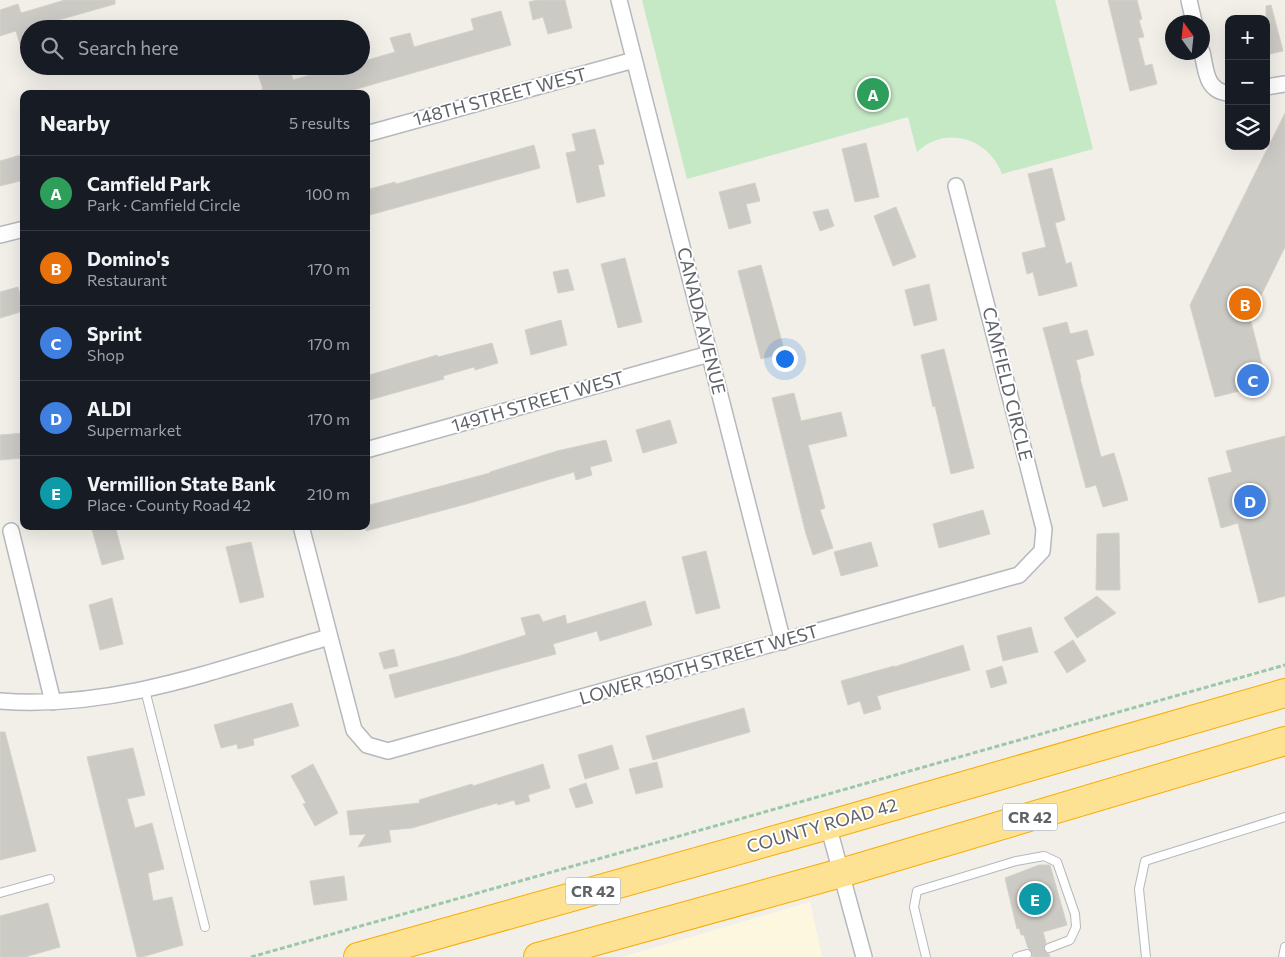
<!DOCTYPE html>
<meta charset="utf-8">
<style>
body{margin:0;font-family:Commissioner,sans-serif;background:#20242c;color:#f1f3f6}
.controls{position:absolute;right:15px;top:15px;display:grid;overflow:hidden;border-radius:10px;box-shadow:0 5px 20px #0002}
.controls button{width:45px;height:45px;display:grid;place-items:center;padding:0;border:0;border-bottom:1px solid #363941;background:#171b24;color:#f1f3f6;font:25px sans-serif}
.compass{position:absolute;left:1165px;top:15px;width:45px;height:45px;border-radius:50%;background:#171b24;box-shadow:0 5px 20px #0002;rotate:345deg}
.you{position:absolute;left:784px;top:358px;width:18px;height:18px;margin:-12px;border:4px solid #fff;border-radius:50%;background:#1a73e8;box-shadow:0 0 0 8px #1a73e833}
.badge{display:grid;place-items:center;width:32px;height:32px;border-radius:50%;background:#ea4335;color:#fff;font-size:16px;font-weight:700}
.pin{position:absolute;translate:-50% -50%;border:2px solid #fff;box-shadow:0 1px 5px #0006}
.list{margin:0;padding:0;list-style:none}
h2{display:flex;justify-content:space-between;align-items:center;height:65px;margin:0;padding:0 20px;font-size:21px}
h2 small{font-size:16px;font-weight:400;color:#9ea1a6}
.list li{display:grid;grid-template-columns:32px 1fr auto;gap:15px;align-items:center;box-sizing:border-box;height:75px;padding:0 20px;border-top:1px solid #363941}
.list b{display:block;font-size:19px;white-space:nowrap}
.list p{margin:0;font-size:16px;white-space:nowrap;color:#9ea1a6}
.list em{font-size:16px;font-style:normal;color:#9ea1a6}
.icon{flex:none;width:28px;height:28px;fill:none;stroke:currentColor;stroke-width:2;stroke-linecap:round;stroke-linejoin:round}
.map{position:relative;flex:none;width:1285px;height:957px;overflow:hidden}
.search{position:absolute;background:#171b24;box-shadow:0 5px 20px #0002;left:20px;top:20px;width:350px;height:55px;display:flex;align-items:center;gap:12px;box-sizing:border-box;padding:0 18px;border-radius:28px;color:#9ea1a6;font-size:19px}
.panel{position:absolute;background:#171b24;box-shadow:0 5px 20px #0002;left:20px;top:90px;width:350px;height:440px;border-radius:10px}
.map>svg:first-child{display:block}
.commercial{fill:#fef7e0}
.green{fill:#c5e8c5}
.building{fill:#cccac5;stroke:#d6d1c6}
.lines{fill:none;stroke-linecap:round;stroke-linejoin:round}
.lane-casing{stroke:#b5b8bc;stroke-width:10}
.street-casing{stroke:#b5b8bc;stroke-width:18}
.highway-casing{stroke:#f9ab00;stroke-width:30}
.path{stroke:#9cc7a9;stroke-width:3;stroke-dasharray:5 2.5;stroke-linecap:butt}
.lane{stroke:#fff;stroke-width:8}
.street{stroke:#fff;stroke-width:15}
.highway{stroke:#fde293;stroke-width:28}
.labels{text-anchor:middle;stroke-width:4;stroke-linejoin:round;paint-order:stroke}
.shield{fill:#fff;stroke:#8f9295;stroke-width:1}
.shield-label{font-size:16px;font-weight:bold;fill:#5f6368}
.street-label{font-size:18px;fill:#5f6368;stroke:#fff}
</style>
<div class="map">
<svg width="1285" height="957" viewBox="0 0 1285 957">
<rect width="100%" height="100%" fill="#f1efe8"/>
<path class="commercial" d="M810,902L822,957H622Z"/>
<path class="green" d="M642,0H1055L1093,149L1002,174C990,139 946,124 917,152L908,117L687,179Z"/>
<path class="building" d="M65,0H115V4L55,21L58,29H29V60L25,61L16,31L0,36V10L18,4L21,13Z
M538,0H565L572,28L548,34L543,17L533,20L529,2Z
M1108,0H1137L1142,19L1139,20L1144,37L1138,38L1145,66L1152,64L1157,84L1130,91Z
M1271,5L1283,51L1266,55V6Z
M501,11L511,45L339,94H261V90L263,89L258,74L289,67L293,80L342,66H361V62L395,52L390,38L410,33L414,47L474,30L471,19Z
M1285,113V247L1250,318L1267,384L1215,397L1190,305Z
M595,129L604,164L598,165L605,196L577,203L566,153L576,151L572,134Z
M866,143L879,197L855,202L842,149Z
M534,145L540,168L366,216V190L395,182L396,184Z
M24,154V180L0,186V161Z
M1052,168L1065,220L1055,223L1066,264L1071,262L1077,286L1039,296L1033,272L1027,274L1022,253L1046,247L1028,174Z
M755,183L760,201L746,204L751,223L729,229L719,192Z
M896,207L916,257L893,266L874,216Z
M828,209L834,226L820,231L813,212Z
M625,258L642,322L618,328L601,264Z
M761,265L785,353L761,359L738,271Z
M568,269L574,290L558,293L553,272Z
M929,284L937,320L914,326L905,290Z
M18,287L24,311L0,318V292Z
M561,320L567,345L531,355L525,330Z
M1067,322L1070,334L1087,330L1094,355L1076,360L1081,378H1080L1101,457L1114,453L1128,500L1103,507L1096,485L1086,488L1043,328Z
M492,343L498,363L475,370L474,367L443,376L444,379L366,401V376L437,355L438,357Z
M944,349L974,468L951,474L935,406L933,407L921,355Z
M794,393L801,421L841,412L847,436L808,445L825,508L820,510L833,548L813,555L806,534L772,398Z
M670,420L677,443L643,453L636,430Z
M24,433V458L0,460V435Z
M1285,436V596L1259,603L1238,523L1221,528L1208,478L1232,472L1226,451Z
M606,440L612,461L590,467L592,475L576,480L574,472L470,503L366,531V506L490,473V472L557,451Z
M983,510L990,534L939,548L933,524Z
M91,526H115L124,559L102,565Z
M1119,533L1120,590H1096L1097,534Z
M251,542L264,597L240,603L226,547Z
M871,542L878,566L841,576L834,552Z
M706,551L720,608L696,614L682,557Z
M1097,596L1116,613L1077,638L1064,618Z
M112,598L123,644L100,650L89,605Z
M645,601L652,625L600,641L597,631L553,644L556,654L395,698L389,675L456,657L526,635L521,618L539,614L543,622L565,615L567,624Z
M1031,627L1038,652L1003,661L997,636Z
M1073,640L1086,661L1067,673L1054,652Z
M963,645L970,670L877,696L881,709L864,714L860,701L848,705L841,681L894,666V667Z
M394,649L398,666L384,669L379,653Z
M1002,666L1007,683L991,688L986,671Z
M292,703L299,726L253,739L254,745L238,749L237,744L221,748L214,725Z
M744,708L750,732L653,760L646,736Z
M0,732H5L36,851L0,860Z
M612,745L619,769L585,779L578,755Z
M133,748L145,795L127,799L135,828L152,823L164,869L148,873L153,901L172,897L183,945L142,957H137L87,757Z
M657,762L663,787L636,794L629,769Z
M313,764L338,813L315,826L303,804L306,803L291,776Z
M543,764L550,788L528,795L530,801L516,805L514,800L498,805L497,803L412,828L389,830L391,842L358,847L366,834L350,835L347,811L420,803L419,800L472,784L473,786Z
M586,783L593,803L576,808L569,789Z
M1039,865H1050L1067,925L1043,932L1046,943L1044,950L1049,954L1050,957H1032V952L1028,948L1024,935H1021L1019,928L1017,929L1005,878Z
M344,876L347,900L314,905L310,881Z
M48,903L60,947L25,957H0V916Z"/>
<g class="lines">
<defs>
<path id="lane" d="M145,690L205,927
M0,893L50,879
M926,957L914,907L917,891L1016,861L1044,856L1057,862L1075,914L1076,927L1070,940L1049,948
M1017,957L1027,954
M1146,957L1139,889L1145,861L1285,817
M1283,957L1285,947"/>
<path id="street" d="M619,0L783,642
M1189,0L1194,22
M1202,52C1206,70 1206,92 1229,93
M1266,87L1285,84
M366,134L634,60
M0,235L24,229
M366,450L709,354
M301,526L354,730L367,745L388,751L1019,575L1042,551L1044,529L956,186
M11,531L53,702
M0,701C115,710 221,668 329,637
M828,825L864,957"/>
<path id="highway" d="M358,957L828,825L1285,693
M538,957L841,873L1285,741"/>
</defs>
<use href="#lane" class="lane-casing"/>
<use href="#street" class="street-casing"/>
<use href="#highway" class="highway-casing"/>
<path class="path" d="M251,957L1285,665"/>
<use href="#lane" class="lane"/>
<use href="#street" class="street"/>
<use href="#highway" class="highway"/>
</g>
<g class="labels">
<g class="shield">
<rect x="1002.5" y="803.5" width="55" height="27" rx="4"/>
<rect x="565.5" y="877.5" width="55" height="27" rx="4"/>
</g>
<g class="shield-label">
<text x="1030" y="823">CR 42</text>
<text x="593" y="897">CR 42</text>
</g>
<g class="street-label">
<text transform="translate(500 97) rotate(-15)" y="6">148TH STREET WEST</text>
<text transform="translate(701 321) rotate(76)" y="6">CANADA AVENUE</text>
<text transform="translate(1007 384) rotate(76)" y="6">CAMFIELD CIRCLE</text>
<text transform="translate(538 402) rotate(-16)" y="6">149TH STREET WEST</text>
<text transform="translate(699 665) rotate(-16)" y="6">LOWER 150TH STREET WEST</text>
<text transform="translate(822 826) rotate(-16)" y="6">COUNTY ROAD 42</text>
</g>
</g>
</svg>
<div class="controls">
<button>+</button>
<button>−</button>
<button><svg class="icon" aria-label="layers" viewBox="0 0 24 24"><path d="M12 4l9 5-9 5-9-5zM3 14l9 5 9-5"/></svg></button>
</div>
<svg class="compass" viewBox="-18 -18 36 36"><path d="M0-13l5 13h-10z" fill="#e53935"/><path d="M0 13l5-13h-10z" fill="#9ea1a6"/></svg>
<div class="you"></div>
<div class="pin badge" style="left:873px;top:94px;background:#2e9e5b">A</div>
<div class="pin badge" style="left:1245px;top:304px;background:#e8710a">B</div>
<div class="pin badge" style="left:1253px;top:380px;background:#3f7fe0">C</div>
<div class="pin badge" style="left:1250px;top:501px;background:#3f7fe0">D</div>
<div class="pin badge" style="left:1035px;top:899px;background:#0f9aa8">E</div>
<div class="search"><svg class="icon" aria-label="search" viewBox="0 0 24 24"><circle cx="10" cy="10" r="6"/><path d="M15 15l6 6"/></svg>Search here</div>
<section class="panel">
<h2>Nearby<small>5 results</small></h2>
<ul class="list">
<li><span class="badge" style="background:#2e9e5b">A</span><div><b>Camfield Park</b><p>Park · Camfield Circle</p></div><em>100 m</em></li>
<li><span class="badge" style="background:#e8710a">B</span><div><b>Domino's</b><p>Restaurant</p></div><em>170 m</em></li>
<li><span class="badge" style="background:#3f7fe0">C</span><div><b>Sprint</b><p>Shop</p></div><em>170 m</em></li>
<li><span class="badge" style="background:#3f7fe0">D</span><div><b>ALDI</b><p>Supermarket</p></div><em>170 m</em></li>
<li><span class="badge" style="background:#0f9aa8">E</span><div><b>Vermillion State Bank</b><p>Place · County Road 42</p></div><em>210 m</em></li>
</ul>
</section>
</div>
